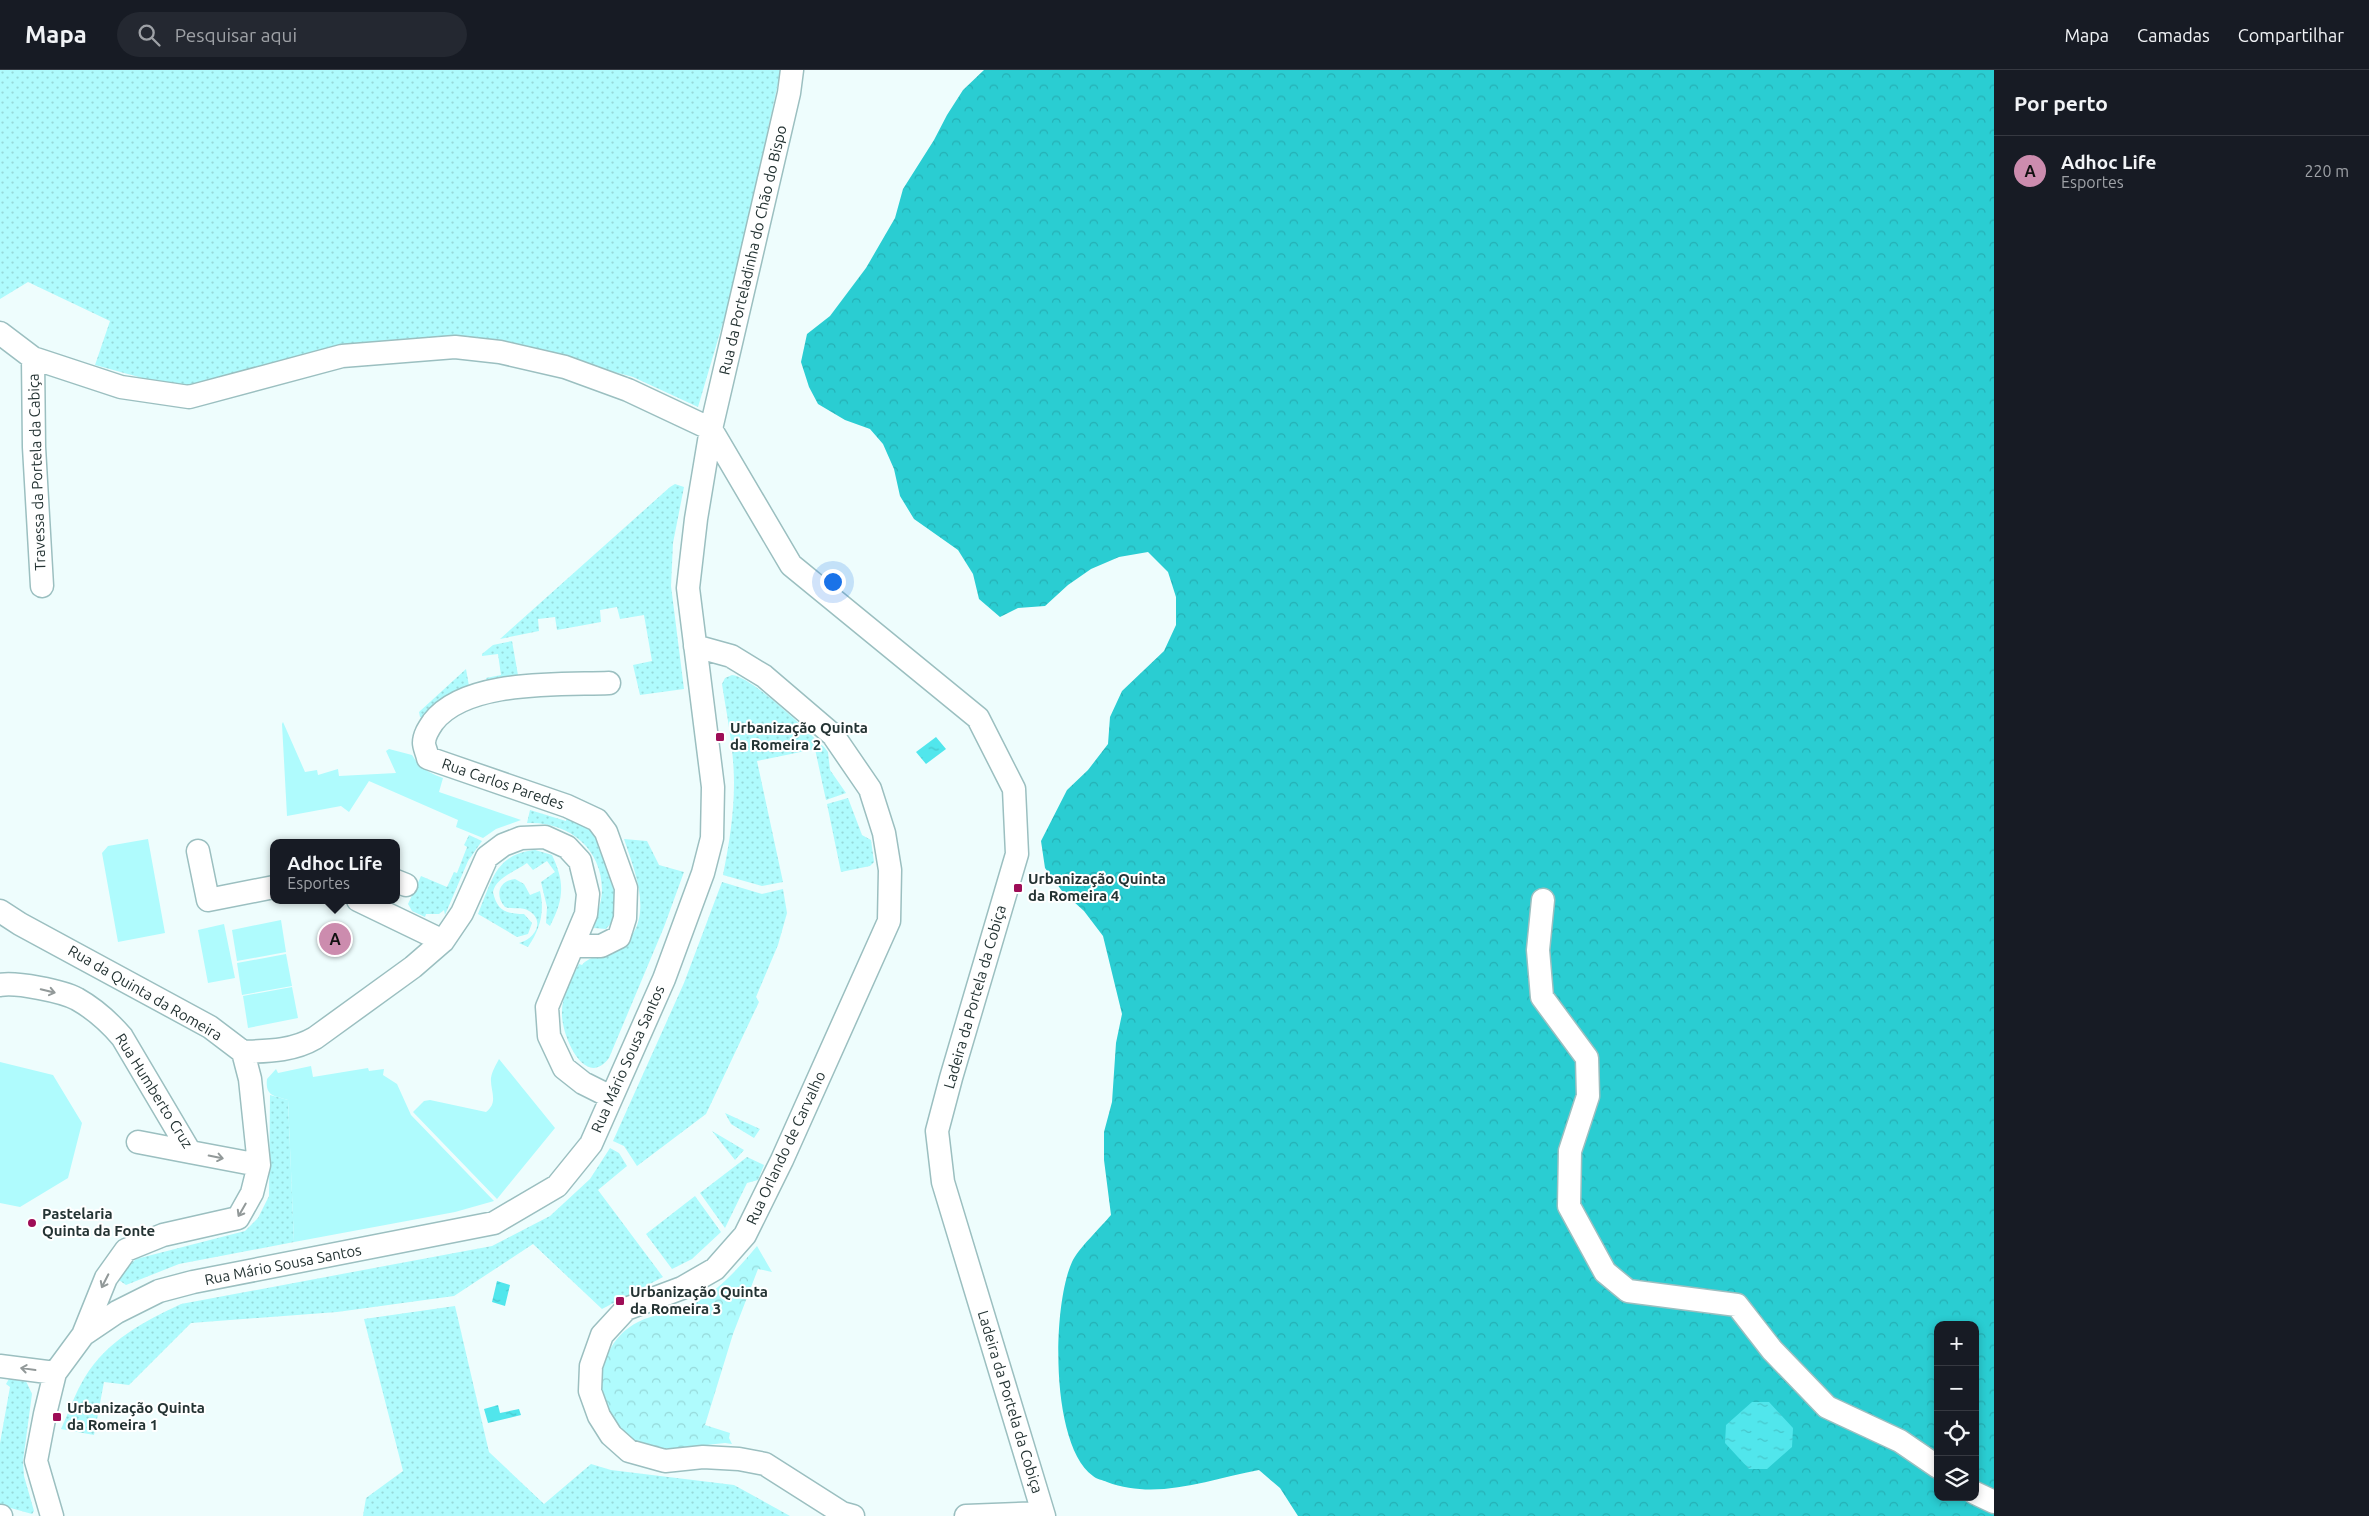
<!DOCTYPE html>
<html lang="pt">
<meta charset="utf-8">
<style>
body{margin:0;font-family:Ubuntu,sans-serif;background:#242831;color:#f1f3f6}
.controls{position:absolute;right:15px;bottom:15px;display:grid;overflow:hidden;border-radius:10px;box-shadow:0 2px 8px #0003}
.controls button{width:45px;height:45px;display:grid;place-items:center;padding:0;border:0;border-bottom:1px solid #363941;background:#171b24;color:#f1f3f6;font:25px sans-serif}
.you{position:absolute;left:832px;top:511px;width:18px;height:18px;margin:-12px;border:4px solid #fff;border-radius:50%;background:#1a73e8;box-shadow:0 0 0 8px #1a73e833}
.badge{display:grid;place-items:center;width:32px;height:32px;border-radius:50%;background:#cc8cae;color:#111;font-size:16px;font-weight:700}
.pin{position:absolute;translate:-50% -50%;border:2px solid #fff;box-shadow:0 1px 5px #0006}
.popup{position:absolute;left:270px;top:769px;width:130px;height:65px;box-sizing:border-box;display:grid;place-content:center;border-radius:10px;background:#171b24;filter:drop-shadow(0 1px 4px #0005);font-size:16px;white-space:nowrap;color:#9ea1a6}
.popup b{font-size:19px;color:#f1f3f6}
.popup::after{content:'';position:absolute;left:50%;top:100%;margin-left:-10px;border:10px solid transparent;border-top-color:#171b24}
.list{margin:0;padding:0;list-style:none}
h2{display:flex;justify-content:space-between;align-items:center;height:65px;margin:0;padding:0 20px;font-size:21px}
h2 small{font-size:16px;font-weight:400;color:#9ea1a6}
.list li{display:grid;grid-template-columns:32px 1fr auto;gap:15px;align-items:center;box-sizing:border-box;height:70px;padding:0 20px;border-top:1px solid #363941}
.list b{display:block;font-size:19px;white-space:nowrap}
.list p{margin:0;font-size:16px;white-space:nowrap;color:#9ea1a6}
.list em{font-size:16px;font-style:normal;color:#9ea1a6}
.icon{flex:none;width:28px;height:28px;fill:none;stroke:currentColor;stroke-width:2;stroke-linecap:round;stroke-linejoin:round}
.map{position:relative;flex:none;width:1994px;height:1446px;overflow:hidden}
header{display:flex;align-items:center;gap:30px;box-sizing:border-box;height:70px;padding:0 25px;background:#171b24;border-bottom:1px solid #363941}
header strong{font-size:24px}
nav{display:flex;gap:28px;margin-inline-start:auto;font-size:18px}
.search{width:350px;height:45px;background:#242831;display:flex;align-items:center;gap:12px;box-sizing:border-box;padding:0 18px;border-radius:28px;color:#9ea1a6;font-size:19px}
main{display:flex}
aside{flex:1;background:#171b24}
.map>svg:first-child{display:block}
.grass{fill:url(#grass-dots)}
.forest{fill:url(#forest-crowns);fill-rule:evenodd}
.park{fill:url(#park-crowns)}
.garden{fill:#affbfd}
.water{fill:url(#water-ripples)}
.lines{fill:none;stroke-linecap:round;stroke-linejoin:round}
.minor-casing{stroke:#9bbfc0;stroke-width:25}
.minor{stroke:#fff;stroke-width:22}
.oneway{stroke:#929999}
.poi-dot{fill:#9e0d57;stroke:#fff;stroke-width:2}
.labels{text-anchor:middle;stroke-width:4;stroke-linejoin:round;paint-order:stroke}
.street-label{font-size:15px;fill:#243333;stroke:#fff}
.poi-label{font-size:15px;font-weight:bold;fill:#243333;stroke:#fff;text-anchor:start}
</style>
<header>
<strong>Mapa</strong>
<div class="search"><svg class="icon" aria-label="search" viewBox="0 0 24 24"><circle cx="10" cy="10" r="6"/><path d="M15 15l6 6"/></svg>Pesquisar aqui</div>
<nav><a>Mapa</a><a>Camadas</a><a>Compartilhar</a></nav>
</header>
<main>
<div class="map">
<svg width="1994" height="1446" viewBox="0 0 1994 1446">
<defs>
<pattern id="grass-dots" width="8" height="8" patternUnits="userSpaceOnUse" patternTransform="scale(1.25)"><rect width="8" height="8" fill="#affbfd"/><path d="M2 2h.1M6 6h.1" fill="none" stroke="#96d8d9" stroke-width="1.8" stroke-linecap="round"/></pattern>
<pattern id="forest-crowns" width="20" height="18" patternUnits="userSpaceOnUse" patternTransform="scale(1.25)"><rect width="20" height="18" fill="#2acdd2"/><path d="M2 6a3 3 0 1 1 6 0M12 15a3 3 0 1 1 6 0" fill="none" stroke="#25b0b5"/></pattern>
<pattern id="park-crowns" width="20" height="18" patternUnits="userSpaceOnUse" patternTransform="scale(1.25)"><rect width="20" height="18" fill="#affbfd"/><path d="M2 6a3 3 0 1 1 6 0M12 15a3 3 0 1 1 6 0" fill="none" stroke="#96d8d9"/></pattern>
<pattern id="water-ripples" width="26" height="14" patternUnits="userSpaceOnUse" patternTransform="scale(1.25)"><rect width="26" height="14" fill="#51e6ec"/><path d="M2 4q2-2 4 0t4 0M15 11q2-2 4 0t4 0" fill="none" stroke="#46c6cb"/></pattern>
</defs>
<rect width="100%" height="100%" fill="#eefdfd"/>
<path class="grass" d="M0,0H781L732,222L698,337L633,307L502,272L454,268L402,269L341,278L192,316L157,312L95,295L110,251L28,212L0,229Z
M675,414L684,417L673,473L671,516L684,619L640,625L633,595L652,591L644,545L620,549L617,537L600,540L601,552L557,560L555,547L538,549L539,561L500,569L670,417Z
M512,571L519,611L487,612L486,608L501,605L498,584L482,586V584L493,575Z
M466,599L469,616L468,619C454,625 429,632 423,648L420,647L419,642Z
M732,605C753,607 807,661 824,677L828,682L830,700L846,723L826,730L815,679L757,691L783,812L762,816L723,805C729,775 734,744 734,713C734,680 727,646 722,614L725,608Z
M848,728L862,765L871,770L874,792L870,796L841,802L827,734Z
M530,740L566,751L567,747L588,757L600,775L617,832L613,851L606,859L594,858C596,845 602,833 602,820C602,777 567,751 527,753Z
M469,765L482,771L468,791L445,845L444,840L439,844H426L425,847L412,841L408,834L421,806L447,817L454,802L457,803L467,777L464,775Z
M624,769L647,771L659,795L684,802L664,857L609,988C585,1020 562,966 562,945C561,927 571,910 579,894L582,895C591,884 606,887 617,880C657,853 636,805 624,769Z
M535,780L552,785C565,812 564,829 550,856L546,853L547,837L541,812L555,802L547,791L533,800L527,793C515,802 496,807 493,822C497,841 506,844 524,844L532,853L528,864L517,867L478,844C492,811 495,784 535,780Z
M515,809L524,814L530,825L540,821C545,842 540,859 528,877L519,873C534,870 546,851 529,841C522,836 513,840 505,837C495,826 498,811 515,809Z
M722,812L762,824L783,819L787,843L778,875L756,927L759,932L706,1044L637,1096L624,1076L613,1071L684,913Z
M270,1025L288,1030L294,1172L179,1194L126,1215L116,1208L136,1189L245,1161L258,1148L269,1126Z
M725,1043L760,1059L754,1068L731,1054Z
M712,1061L744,1080L735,1090Z
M610,1078L619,1083L627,1096L598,1120L663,1207L602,1239L533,1174L454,1226L337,1242L191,1253L129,1315L104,1312L94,1365L61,1359C69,1342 75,1323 85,1307C108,1270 143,1252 181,1234L492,1176L550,1146L590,1109Z
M747,1087L764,1095L758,1110L747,1113L725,1158L700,1123Z
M695,1126L721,1162L692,1189L672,1199L646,1164Z
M455,1236L489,1382L544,1434L591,1394L611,1400L734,1415L790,1446H363L366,1428L403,1401L364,1249Z
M10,1307L25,1309L32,1324L23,1391L24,1406L34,1441L32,1444L0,1435V1373L10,1317L6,1314Z"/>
<path class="forest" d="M984,0H1994V1446H1298L1280,1418L1259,1400C1209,1409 1158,1431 1107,1412C1103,1410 1096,1409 1093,1406C1050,1375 1052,1236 1072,1192C1078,1179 1101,1157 1111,1145L1104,1090V1062L1112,1032L1116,973L1122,944L1103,866L1084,841L1062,821L1045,798L1041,771L1067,720L1088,700L1108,674L1110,647L1122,621L1164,581L1176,555V527L1168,502L1148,482L1119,487L1091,499L1068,515L1045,536L1018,538L1000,547L979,529L973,504L958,480L914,449L900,426L894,399L883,374L870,359L845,350L818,334L809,317L801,292L807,264L830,246L866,198L895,148L903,119L934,70L947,45L963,20ZM1938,1255H1975V1427H1938Z"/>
<path class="park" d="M757,1176L772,1202L758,1199L733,1264L705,1355L730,1363L729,1368L732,1374L725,1373C681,1377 640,1391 611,1347C591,1314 604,1269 638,1252C655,1243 675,1244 692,1235C718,1221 739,1198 757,1176Z"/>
<path class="garden" d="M283,652L305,702L317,700L318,705L338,699L339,706L396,703L386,681L389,679L412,685C420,698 429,703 443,708L439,722L521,750L496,759L483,768L456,757L458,750L369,711L349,742L341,736L287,746L282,654Z
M148,769L165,863L118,872L102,783L108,776Z
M281,850L286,882L237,891L232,860Z
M224,854L235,908L208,913L198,860Z
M286,884L292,916L242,925L237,893Z
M292,917L298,948L248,958L243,926Z
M499,989L555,1058L497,1129L413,1042L424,1031L430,1030L486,1042C499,1032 490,1021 491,1008C492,1001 496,995 499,989Z
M0,992L53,1005L82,1053L68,1108L20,1137L0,1133Z
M311,996L313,1007L368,998L369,1001L384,999L383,1005L397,1014L411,1045L494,1131L455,1142L294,1172L288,1030C274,1026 265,1026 267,1009L276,999L278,1003Z"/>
<path class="water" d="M936,667L946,679L926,694L916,682Z
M497,1211L510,1215L505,1236L492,1232Z
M1752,1332H1769L1793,1358L1792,1377L1767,1399H1749L1725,1373L1726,1355Z
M498,1335L500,1343L519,1339L521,1345L488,1353L484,1339Z"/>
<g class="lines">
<defs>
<path id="minor" d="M0,263L33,288L121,317L189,327L342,286L455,277L500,282L565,297L628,320L711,359L791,495L978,648L1014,719L1017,784L951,1008L937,1061L943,1112L1044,1446
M33,288L34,377L42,516
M695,576L731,586L764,606L833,665L870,719L884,763L890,800L889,851L782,1090L745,1165L715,1199L682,1218L626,1239L602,1265L591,1296L590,1321L599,1346L611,1365L629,1381L665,1391L703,1387L739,1389L765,1394L842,1443L853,1446
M198,781L208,830L274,817
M396,811L406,815
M358,830L443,871
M1543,830L1538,880L1542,927L1587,988L1588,1026L1570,1081L1569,1136L1605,1202L1628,1221L1737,1235L1772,1280L1827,1337L1900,1371L1938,1397
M0,841L20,854L210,957L243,982C268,981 293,981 315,968L413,897L443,871L462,843L487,787L503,775L521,768L545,767L567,777L580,791L588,824L586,844L547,937L549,966L564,998L583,1013L611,1027
M573,876H601L619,867L625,848L626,818L606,762L597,750L567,736L428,688C427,683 424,677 424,673C424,665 429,658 433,652C466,609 560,615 609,613
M0,915C16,912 62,921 77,929C93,938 110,953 122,967L190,1082L259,1095
M138,1072L190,1082
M83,1265L117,1242L159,1221L193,1212L494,1153L557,1116L591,1074L664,909L703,803L712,768L713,717L688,518L696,449L711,359L789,23L792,0
M0,1296L55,1303
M1975,1423L1994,1432
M0,1446H1
M52,1446L36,1391L45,1344L55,1303L83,1265L106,1208L126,1180L163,1165L238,1148L252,1123L259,1095L250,1009L243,982
M966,1446L1043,1443"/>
</defs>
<use href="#minor" class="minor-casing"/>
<use href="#minor" class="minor"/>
</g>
<defs><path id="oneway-shaft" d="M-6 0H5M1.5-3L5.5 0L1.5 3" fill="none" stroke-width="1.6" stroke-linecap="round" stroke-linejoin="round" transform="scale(1.25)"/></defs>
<g class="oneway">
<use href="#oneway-shaft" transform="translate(48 921) rotate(14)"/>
<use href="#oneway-shaft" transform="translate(216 1087) rotate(11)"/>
<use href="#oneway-shaft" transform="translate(242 1140) rotate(120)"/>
<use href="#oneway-shaft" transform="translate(105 1211) rotate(117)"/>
<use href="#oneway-shaft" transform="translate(28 1299) rotate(-172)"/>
</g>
<g class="poi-dot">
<rect x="715" y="662" width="10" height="10" rx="2.5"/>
<rect x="1013" y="813" width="10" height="10" rx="2.5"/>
<circle cx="32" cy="1153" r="5"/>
<rect x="615" y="1226" width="10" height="10" rx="2.5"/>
<rect x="52" y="1342" width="10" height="10" rx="2.5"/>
</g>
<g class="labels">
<g class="street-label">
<text transform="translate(753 180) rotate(-77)" y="5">Rua da Porteladinha do Chão do Bispo</text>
<text transform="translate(37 402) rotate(-92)" y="5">Travessa da Portela da Cabiça</text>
<text transform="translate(503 714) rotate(19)" y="5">Rua Carlos Paredes</text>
<text transform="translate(145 923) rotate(30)" y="5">Rua da Quinta da Romeira</text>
<text transform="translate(975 927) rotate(-74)" y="5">Ladeira da Portela da Cobiça</text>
<text transform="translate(628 989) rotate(-66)" y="5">Rua Mário Sousa Santos</text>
<text transform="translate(154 1021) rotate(58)" y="5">Rua Humberto Cruz</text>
<text transform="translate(786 1078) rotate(-65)" y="5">Rua Orlando de Carvalho</text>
<text transform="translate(283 1195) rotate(-11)" y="5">Rua Mário Sousa Santos</text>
<text transform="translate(1010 1332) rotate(73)" y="5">Ladeira da Portela da Cobiça</text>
</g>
<g class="poi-label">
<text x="730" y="663">Urbanização Quinta<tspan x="730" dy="17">da Romeira 2</tspan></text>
<text x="1028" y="814">Urbanização Quinta<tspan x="1028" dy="17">da Romeira 4</tspan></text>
<text x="42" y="1149">Pastelaria<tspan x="42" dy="17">Quinta da Fonte</tspan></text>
<text x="630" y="1227">Urbanização Quinta<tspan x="630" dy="17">da Romeira 3</tspan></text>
<text x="67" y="1343">Urbanização Quinta<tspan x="67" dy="17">da Romeira 1</tspan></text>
</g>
</g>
</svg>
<div class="controls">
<button>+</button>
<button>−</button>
<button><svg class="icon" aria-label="locate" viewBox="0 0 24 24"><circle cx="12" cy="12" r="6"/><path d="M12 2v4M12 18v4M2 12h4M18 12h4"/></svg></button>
<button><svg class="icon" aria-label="layers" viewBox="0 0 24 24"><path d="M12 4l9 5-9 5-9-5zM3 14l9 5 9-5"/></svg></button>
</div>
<div class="you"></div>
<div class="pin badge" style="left:335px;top:869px">A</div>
<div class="popup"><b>Adhoc Life</b>Esportes</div>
</div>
<aside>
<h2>Por perto<small></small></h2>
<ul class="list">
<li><span class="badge">A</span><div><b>Adhoc Life</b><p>Esportes</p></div><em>220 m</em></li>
</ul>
</aside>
</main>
